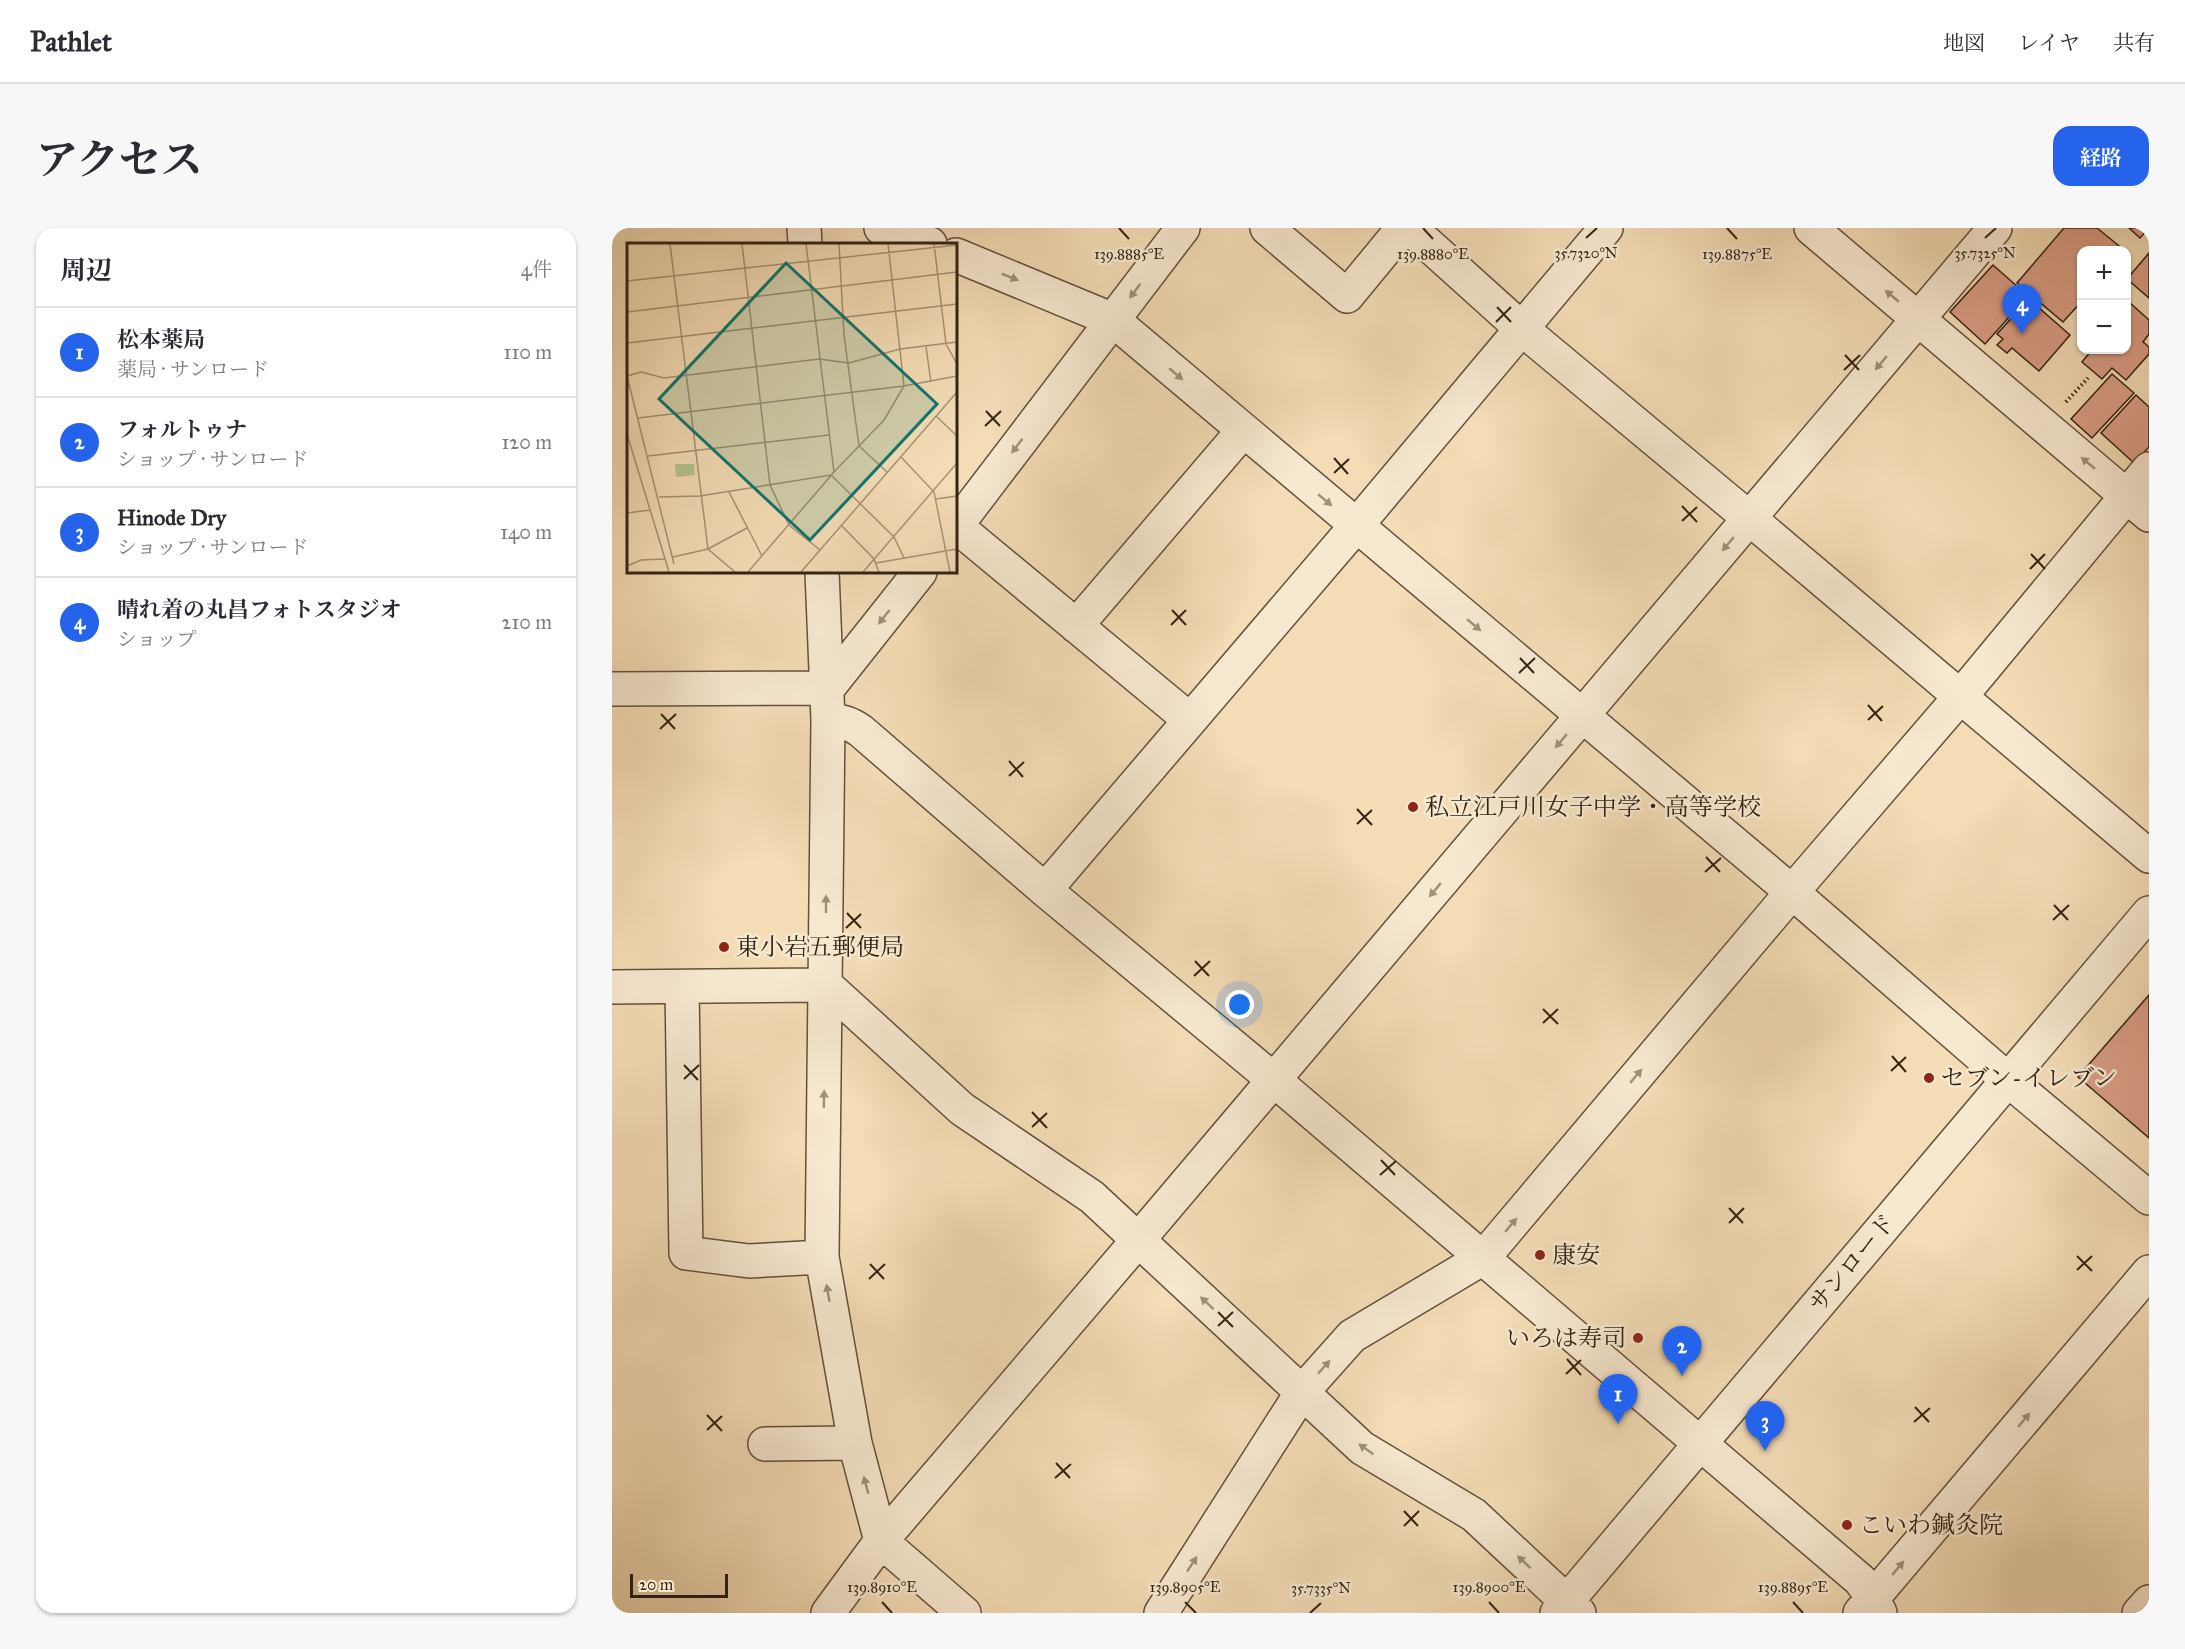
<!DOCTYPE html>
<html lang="ja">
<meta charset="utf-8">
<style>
body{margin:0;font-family:"IM FELL Great Primer","Noto Serif JP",serif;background:#f7f7f7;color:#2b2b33}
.controls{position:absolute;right:18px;top:18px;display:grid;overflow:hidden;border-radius:12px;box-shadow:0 2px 4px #0004}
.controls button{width:54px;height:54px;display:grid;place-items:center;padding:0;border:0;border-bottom:2px solid #e1e1e2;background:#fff;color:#2b2b33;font:30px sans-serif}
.scale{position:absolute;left:18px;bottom:15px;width:98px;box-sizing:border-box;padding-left:6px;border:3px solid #332313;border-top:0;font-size:16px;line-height:21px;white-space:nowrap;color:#332313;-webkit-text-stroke:4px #f7e8d0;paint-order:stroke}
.you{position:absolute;left:628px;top:777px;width:21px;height:21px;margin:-15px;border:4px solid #fff;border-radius:50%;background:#1a73e8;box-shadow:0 0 0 9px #1a73e833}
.badge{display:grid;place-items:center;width:39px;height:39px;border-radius:50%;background:#2563eb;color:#fff;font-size:20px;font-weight:700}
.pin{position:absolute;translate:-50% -50px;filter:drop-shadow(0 2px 3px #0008)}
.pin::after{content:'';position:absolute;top:32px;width:21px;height:18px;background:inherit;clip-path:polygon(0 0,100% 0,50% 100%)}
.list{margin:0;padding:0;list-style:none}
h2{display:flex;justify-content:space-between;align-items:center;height:78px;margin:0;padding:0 24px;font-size:26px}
h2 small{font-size:20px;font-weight:400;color:#7c7c81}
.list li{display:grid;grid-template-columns:39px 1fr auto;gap:18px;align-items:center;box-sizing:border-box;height:90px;padding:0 24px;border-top:2px solid #e1e1e2}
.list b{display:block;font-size:22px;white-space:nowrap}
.list p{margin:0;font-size:20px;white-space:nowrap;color:#7c7c81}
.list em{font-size:20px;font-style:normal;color:#7c7c81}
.map{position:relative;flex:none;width:1537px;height:1385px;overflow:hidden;border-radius:18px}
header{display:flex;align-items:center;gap:36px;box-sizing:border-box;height:84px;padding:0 30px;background:#fff;border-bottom:2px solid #e1e1e2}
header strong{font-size:28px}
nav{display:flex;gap:33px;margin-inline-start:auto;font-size:21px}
.intro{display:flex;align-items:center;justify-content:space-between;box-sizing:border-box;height:144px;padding:0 36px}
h1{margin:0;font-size:42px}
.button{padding:15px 27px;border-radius:18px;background:#2563eb;color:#fff;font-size:21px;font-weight:700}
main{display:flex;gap:36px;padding:0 36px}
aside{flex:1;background:#fff;border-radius:18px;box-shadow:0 2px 4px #0004}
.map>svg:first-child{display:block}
.building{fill:#da9d86;stroke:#332313;stroke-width:1.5}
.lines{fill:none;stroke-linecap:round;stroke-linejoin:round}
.minor-casing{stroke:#63513c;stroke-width:36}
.path{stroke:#332313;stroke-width:4;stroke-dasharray:1.5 3;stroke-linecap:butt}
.minor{stroke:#f7e8d0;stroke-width:33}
.oneway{fill:#9f8f7b}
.ticks{fill:none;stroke:#332313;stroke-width:2}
.poi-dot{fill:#8f2418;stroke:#f7e8d0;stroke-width:2}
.labels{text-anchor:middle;stroke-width:5;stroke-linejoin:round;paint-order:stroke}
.poi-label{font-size:24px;fill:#332313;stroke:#f7e8d0;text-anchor:start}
.street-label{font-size:24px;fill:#332313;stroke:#f7e8d0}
.inset-road{fill:none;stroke:#a69275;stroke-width:1.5}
.view{fill:#0f766e;fill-opacity:0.15;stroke:#0f766e;stroke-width:3}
.inset-edge{fill:none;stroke:#332313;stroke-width:3}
.ticks-label{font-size:15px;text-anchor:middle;fill:#332313;stroke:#f7e8d0;stroke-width:5;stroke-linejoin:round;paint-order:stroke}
</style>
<header>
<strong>Pathlet</strong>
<nav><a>地図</a><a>レイヤ</a><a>共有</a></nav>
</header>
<div class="intro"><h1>アクセス</h1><a class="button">経路</a></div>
<main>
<aside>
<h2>周辺<small>4件</small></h2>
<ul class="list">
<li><span class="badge">1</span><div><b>松本薬局</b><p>薬局 · サンロード</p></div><em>110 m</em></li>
<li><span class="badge">2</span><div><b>フォルトゥナ</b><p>ショップ · サンロード</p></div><em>120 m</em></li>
<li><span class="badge">3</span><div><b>Hinode Dry</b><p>ショップ · サンロード</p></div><em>140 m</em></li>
<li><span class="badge">4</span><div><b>晴れ着の丸昌フォトスタジオ</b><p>ショップ</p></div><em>210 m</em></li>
</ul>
</aside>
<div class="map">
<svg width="1537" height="1385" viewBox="0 0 1537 1385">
<rect width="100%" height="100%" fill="#f3dcb6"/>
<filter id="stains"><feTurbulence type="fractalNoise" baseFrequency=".00333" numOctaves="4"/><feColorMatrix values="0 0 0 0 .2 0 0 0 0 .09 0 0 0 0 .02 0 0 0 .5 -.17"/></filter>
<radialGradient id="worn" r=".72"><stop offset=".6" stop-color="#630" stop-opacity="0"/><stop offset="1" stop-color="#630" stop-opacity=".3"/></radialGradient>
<path class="building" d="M1452,0H1485L1512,22H1470V73L1451,94L1405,55Z
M1517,0H1537L1528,10Z
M1537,25V70L1515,51Z
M1381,37L1416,68L1373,116L1338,84Z
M1417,71L1458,107L1427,143L1400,120L1395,125L1385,117L1391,111L1385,106Z
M1517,74L1537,92V106L1531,114L1537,119V126L1514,152L1500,140L1490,151L1470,134L1479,123L1477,122H1514V77Z
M1500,146L1522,165L1480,210L1459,191Z
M1524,167L1537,179V219L1522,235L1489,205Z
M1537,767V910L1466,849Z"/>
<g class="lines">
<defs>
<path id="minor" d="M192,0L193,16
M269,0L318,16
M655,0L735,68L791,0
M798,0L910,101L1137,290L1537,628
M1199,0L1537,287
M344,27L501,92L1180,664L1395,851L1537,970
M344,298L571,0
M344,298L578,492
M210,344L216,492C230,493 238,495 249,503L433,662L662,852L1248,1352L1261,1370L1268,1385
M464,398L631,203
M0,461L216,460L308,344
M216,492L210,1029L243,1215L269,1313L352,1385
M433,662L744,298L994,0
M0,759L214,757L350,881L480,969L750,1220L862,1287L967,1385
M70,759L74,1025L137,1033L210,1029
M153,1216L243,1215
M216,1385L269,1313L527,1011L1383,0
M549,1385L690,1164L740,1108L871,1030L1180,664L1348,469L1537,241
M945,1385L1537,685
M1248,1385L1537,1044
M1527,1385L1537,1374"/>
</defs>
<use href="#minor" class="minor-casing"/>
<path class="path" d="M1454,174L1476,150"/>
<use href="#minor" class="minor"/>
</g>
<defs><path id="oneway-solid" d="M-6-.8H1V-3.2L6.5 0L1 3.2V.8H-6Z" transform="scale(1.5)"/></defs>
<g class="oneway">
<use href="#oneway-solid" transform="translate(398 49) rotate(22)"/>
<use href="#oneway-solid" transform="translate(523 63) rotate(127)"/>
<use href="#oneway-solid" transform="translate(1280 68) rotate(-140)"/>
<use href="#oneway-solid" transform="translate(1269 135) rotate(130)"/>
<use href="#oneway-solid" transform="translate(564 146) rotate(40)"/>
<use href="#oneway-solid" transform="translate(405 218) rotate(127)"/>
<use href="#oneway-solid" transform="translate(1476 235) rotate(-140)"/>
<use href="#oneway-solid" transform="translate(713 272) rotate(40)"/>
<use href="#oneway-solid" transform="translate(1116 316) rotate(130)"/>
<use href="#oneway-solid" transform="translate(272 389) rotate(128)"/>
<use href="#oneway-solid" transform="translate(862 397) rotate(40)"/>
<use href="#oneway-solid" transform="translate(949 513) rotate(130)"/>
<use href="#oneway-solid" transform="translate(823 662) rotate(130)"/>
<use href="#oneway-solid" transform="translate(214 676) rotate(-90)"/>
<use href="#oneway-solid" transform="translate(1024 848) rotate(-50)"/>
<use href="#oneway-solid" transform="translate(212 871) rotate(-89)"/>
<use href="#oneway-solid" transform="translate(899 997) rotate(-50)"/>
<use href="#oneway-solid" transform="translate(216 1065) rotate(-100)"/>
<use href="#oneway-solid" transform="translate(595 1075) rotate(-137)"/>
<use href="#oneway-solid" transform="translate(712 1139) rotate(-48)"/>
<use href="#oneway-solid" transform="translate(1412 1192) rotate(-50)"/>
<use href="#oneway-solid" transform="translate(754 1221) rotate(-145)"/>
<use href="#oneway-solid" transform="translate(254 1257) rotate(-105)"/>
<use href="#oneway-solid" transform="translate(912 1334) rotate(-137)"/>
<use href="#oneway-solid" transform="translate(580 1336) rotate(-57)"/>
<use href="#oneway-solid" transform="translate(1286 1340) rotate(-50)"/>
</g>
<path class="ticks" d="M507,0L517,11M811,0L821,11M1115,0L1125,11M974,10L985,0M1373,10L1384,0M885,79L899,94M884,94L899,79M1233,127L1247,142M1232,142L1248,127M374,183L388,198M373,198L389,183M722,230L736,246M722,245L737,231M1070,278L1085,294M1070,293L1085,279M1419,326L1433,341M1418,341L1433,326M560,382L574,397M559,397L574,382M908,430L922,445M907,445L923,430M1256,477L1270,493M49,486L63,501M1256,492L1271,478M48,501L64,486M397,533L411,549M397,548L412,534M745,581L760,597M745,596L760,582M1094,629L1108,644M1093,644L1109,630M1442,677L1456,692M235,685L249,700M1441,692L1457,677M234,700L249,686M583,733L597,748M582,748L598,733M931,781L946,796M931,795L946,781M1280,828L1294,844M72,837L86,852M1279,843L1294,829M72,851L87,837M420,884L435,900M420,899L435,885M769,932L783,947M768,947L784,933M1117,980L1131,995M1117,995L1132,980M1465,1028L1480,1043M258,1036L272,1051M1465,1042L1480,1028M257,1051L273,1036M606,1084L621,1099M606,1098L621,1084M955,1131L969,1147M954,1146L969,1132M1303,1179L1317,1194M95,1187L110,1203M1302,1194L1318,1180M95,1202L110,1188M444,1235L458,1250M443,1250L459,1236M792,1283L806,1298M792,1298L807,1283M270,1374L280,1385M573,1374L584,1385M877,1374L887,1385M1181,1374L1191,1385M698,1385L709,1375"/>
<g class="poi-dot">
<circle cx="801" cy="579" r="6"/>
<circle cx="112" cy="719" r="6"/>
<circle cx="1317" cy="850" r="6"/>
<circle cx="928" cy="1027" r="6"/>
<circle cx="1026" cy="1110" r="6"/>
<circle cx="1235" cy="1297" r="6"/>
</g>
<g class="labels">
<g class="poi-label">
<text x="813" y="587">私立江戸川女子中学・高等学校</text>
<text x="124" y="727">東小岩五郵便局</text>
<text x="1329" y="858">セブン-イレブン</text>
<text x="940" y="1035">康安</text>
<text x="1014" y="1118" text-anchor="end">いろは寿司</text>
<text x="1247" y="1305">こいわ鍼灸院</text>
</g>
<g class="street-label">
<text transform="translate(1240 1035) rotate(-50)" y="8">サンロード</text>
</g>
</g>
<g transform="translate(15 15)">
<rect width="330" height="330" fill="#f3dcb6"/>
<path d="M48,221H67L68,232L49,234Z" fill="#b6c291"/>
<path class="inset-road" d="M43,1L81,306L108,329M115,1L143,242L162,282L193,307M212,1L217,92L232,203L260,229M307,1L319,101L330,121M0,38L330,2M0,69L330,29M0,100L330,61M299,104L304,139M0,133L14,129L37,135L192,116L222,120L273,106L330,99M0,133L47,321M309,173L330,193M11,175L277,143L330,133M0,191L42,329M21,213L202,192M274,214L307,249L323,329M207,229L257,177L277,143L261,1M102,249L135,313M32,254L73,253L204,232L267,294L277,315M309,256L330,253M0,270L23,267M214,282L247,316L252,329M46,314L81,306L120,285M249,320L330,306M0,323L14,317L38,316M121,329L207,229L179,1M174,329L330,149M236,329L330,220"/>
<path class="view" d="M159,20L310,161L183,297L32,156Z"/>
<rect width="330" height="330" class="inset-edge"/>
</g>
<g class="ticks-label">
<text x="974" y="30">35.7320°N</text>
<text x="1373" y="30">35.7325°N</text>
<text x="517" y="31">139.8885°E</text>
<text x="821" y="31">139.8880°E</text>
<text x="1125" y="31">139.8875°E</text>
<text x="270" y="1364">139.8910°E</text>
<text x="573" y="1364">139.8905°E</text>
<text x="877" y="1364">139.8900°E</text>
<text x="1181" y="1364">139.8895°E</text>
<text x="709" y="1365">35.7335°N</text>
</g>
<rect width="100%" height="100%" filter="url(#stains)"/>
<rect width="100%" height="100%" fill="url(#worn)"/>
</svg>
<div class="controls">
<button>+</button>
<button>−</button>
</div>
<div class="scale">20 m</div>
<div class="you"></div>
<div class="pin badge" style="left:1006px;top:1196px">1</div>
<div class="pin badge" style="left:1070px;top:1148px">2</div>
<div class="pin badge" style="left:1153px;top:1223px">3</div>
<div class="pin badge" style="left:1410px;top:106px">4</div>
</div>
</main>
